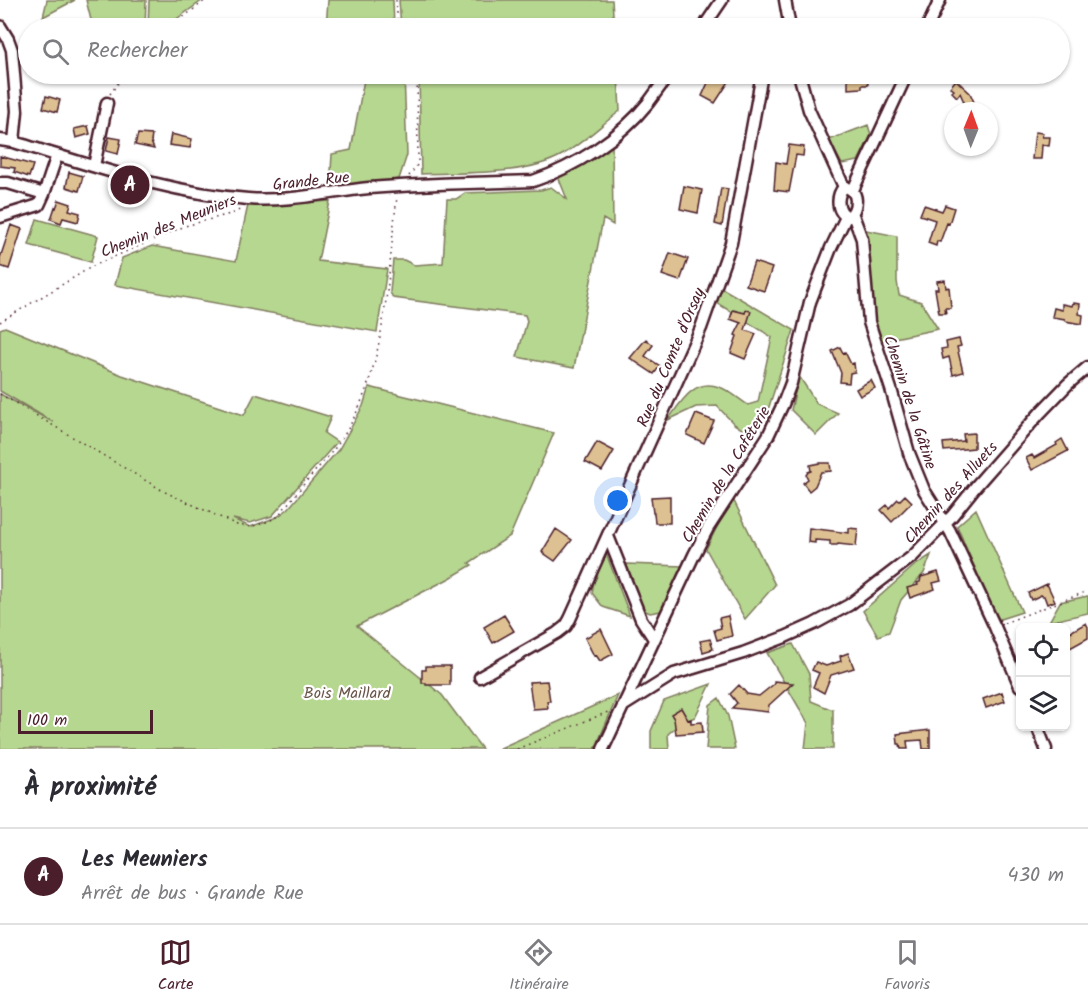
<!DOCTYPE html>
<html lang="fr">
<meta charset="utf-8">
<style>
body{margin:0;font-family:Kalam,sans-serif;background:#f7f7f7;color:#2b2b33}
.controls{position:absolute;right:18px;bottom:18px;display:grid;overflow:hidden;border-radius:9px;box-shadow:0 2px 4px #0004}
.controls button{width:54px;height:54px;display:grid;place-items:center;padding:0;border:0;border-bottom:2px solid #e1e1e2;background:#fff;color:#2b2b33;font:30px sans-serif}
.compass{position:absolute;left:944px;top:102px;width:54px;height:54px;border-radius:50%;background:#fff;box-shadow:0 2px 4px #0004;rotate:1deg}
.scale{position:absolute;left:18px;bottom:15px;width:135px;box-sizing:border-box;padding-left:6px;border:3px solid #4a1f2b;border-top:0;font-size:16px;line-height:21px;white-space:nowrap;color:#4a1f2b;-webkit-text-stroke:4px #fff;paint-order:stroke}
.you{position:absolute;left:618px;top:501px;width:21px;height:21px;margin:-15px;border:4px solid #fff;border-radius:50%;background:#1a73e8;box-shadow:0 0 0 9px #1a73e833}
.badge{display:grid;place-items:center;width:39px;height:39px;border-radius:50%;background:#4a1f2b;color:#fff;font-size:20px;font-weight:700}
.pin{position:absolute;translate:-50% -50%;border:3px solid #fff;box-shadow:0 2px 6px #0006}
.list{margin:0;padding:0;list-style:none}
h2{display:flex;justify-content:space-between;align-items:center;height:78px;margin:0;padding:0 24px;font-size:26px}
h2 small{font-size:20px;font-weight:400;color:#7c7c81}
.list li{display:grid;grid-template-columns:39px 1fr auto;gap:18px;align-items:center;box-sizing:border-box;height:96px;padding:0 24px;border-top:2px solid #e1e1e2}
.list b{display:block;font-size:22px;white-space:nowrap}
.list p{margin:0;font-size:20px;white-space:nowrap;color:#7c7c81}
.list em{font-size:20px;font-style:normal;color:#7c7c81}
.icon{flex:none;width:33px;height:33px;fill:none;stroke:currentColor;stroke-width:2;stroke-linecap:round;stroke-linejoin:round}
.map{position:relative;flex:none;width:1088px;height:749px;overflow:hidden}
.search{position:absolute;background:#fff;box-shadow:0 2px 4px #0004;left:18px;right:18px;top:18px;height:66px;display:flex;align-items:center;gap:15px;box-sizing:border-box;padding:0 21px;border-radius:33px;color:#7c7c81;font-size:22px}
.sheet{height:174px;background:#fff}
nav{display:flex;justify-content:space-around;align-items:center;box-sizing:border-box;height:84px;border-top:2px solid #e1e1e2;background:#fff;font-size:16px;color:#7c7c81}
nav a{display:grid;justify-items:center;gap:3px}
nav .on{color:#4a1f2b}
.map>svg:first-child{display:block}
.green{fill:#b6d790;stroke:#807b5e;stroke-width:1.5}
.building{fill:#dec192;stroke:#4a1f2b;stroke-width:1.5}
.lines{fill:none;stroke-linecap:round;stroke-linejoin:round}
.minor-casing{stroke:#4a1f2b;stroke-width:15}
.path{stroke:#4a1f2b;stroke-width:1.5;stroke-dasharray:1.5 4.5;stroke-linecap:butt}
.minor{stroke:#fff;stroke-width:10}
.labels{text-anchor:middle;stroke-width:4.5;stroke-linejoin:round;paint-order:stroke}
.street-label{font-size:16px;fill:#4a1f2b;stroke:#fff}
.park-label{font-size:16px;fill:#6a5649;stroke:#fff}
</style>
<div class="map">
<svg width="1088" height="749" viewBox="0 0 1088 749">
<rect width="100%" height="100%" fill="#fff"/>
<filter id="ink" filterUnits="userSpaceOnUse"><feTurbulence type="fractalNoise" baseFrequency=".0167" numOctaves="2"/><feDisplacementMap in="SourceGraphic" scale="12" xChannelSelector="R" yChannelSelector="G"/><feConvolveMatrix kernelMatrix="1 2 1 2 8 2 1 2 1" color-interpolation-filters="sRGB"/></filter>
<g filter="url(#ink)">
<path class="green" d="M47,0H75L43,17Z
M86,0H146L145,28H93Z
M149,0H203L164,28H148Z
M328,0H393L394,28H326Z
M399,0H612L614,28H401Z
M365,74H404L407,155L399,179L330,188L332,154L351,150Z
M419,74H618L620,111C601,125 583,143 562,155C525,176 463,172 421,174Z
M868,125L871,135L858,161L842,164L829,140Z
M612,141L613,225L603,219L574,368L517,357L527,321L525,315L393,298L390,292L393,260H404L414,265L443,263L447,199H456L465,193L541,190L551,187L567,199L557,174Z
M330,201L318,261L387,269L377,332L115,285L122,258L152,246L236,261L248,205L289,204Z
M37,219L98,236L91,262L29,245Z
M861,229L897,236V281L899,295L921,302L938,329L875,342Z
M720,287L794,330L766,416L751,435L734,424L717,406L696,407L668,420C681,402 694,378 719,387C729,390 739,399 748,405L758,402L772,337L712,300Z
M5,327L122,375L244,415L255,394L331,417L324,433L337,442L272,516L250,523L233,519L250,527L277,517L288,509L339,449L363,406L369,387L554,433L510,536L469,563L472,565L450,578L357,626L442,695L482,749H0V394L53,422L0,391V329Z
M799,376L817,404L838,413L816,435L791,410Z
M732,497L775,585L745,619L706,549Z
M976,509L1022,612L997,620L957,526Z
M604,548L630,616L603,607L592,593L596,570Z
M931,555L924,573L901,600L889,632L878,636L863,611L914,566Z
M626,564L683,566L661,611L650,613L641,609Z
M1088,596V613L1049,622L1060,602Z
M793,644L809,674L811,701L833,710V749H805L808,723L767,653Z
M711,684L695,717L679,724L668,734L669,749H651V731L664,701Z
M618,695L595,749H498Z
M719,698L728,716L735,749H706L710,705Z"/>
<path class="building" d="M712,74H718L730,80L715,103L702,96Z
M848,74H861V76H867L868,85H862V88L848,89Z
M954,78L970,93L977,109L968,111L960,93L957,97L952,92L954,90L950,87L955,81Z
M46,96L60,100L57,112L43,108Z
M88,126L90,134L76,138L74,129Z
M1035,132L1043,133L1042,137H1050L1049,146L1042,145L1041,159H1032Z
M138,134L152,135L151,142L154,149L135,145Z
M171,134L192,139L190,148L169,145Z
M109,137L121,139L118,154L106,151Z
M789,145L804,147L803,156L796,155L789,192L774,190L776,162L786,164Z
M0,156L33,165L29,177L14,172L15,168L0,166Z
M69,172L83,176L79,191L66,187Z
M684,186L702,190L698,213L680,209Z
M721,188L728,189L722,226L715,224Z
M59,200L71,204L69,210L80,213L78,222L63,218L61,223L51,219L55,207L56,208Z
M924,205L942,211L945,205L954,208L949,224L947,223L940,242L937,241L936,246L928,243L935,220L920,215Z
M11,225L22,229L9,269L0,266V258Z
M670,253L688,259L680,281L662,275Z
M754,262L772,268L764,291L746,285Z
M945,280L946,288L949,287L951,308H945L946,313H939L935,289H938L937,281Z
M1073,303L1080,304L1079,314L1083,315L1082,324L1065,321V319L1052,317L1054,308L1062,310V304L1072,306Z
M733,310L745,313L746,310L751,311L745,330L756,334L745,359L731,353L737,336L735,335L741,323L730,319Z
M646,339L653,345L645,356L660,366L654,374L630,358Z
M959,339L961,346L957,347L963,372L953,375L949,357L943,359L941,349L947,348L946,342Z
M840,347L843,353L845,352L851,364L854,363L855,372L850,373L849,383L840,382L841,373L832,351Z
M871,380L875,388L860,396L856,389Z
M696,414L714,421L704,443L687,435Z
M974,433V448L944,451L943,443L964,441L963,434Z
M1062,439L1068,451L1032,470L1026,458L1032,455L1034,458L1057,445L1056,443Z
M597,442L614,451L602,471L585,462Z
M820,463H830L831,471L821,472L815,486L809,491L803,483L808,479L806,475L808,472L811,471L810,465Z
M905,495L912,502L892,522L881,510L887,505L889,508L898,499L900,500Z
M670,496V523H655L654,513H653L651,497Z
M809,528L849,533V528L858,529L856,546L838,544L837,545H830V541L815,540V543L808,542Z
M556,529L572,540L555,561L542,552Z
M938,572L941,581L933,583L935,589L910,598L907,588L918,585L917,583L920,582L921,577Z
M1047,584L1055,601L1047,604L1044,596H1042L1041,595L1031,600L1028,593Z
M504,615L514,631L493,643L484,627Z
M728,616L732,636L717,640L714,630L721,628L719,618Z
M1086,623L1088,627V638L1070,648L1065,638V635Z
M601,629L613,654L600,661L596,655L594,656L585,638Z
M710,639L713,649L703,652L700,641Z
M848,653L854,668L831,675L824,693L813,687L819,673L812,670L816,662L826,666L841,661L840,656Z
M426,666H450V685H426V683H422V670H426Z
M547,681L550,701H547L548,708L533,709L529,682Z
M774,681L793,683L769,705L768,712L732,708L737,703L730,694L739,685L747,694L759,696L774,684Z
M1002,692L1005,701L986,708L983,699Z
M681,708L688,720L691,719V723L702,722L703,732L676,734L674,719L671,714Z
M930,730V749H923L922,740L907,741L908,749H901L900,744H898L897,734Z"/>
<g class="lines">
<defs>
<path id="minor" d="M785,0L790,28
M0,26L8,39L12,50L17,111L14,142
M703,28L722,0
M927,28L940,0
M799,74L809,110L844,187
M0,140L14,142C91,165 167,193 248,199C289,202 329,192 369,188C424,183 478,183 533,181C575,167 620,138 648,103C655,94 662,83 670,74
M94,166L107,103
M0,183H8L44,194
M844,187C860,189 858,209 849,217C836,213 836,196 844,187Z
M853,190L907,74
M853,215L862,239L869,322L891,389L909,453L924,490L950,531L995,627L1020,686
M0,217L39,205L44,194L57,155
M608,536L641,619L654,639
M480,677L557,633L566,626L570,619L701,328L731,243L762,74
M623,706L674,674L743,653L785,637L814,624L849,605L913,556L952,516L976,486L1040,413L1068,384L1088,367
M1037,726L1046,749
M603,749L694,555L708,528L768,436L783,404L791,383L810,302L831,248L846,217"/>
</defs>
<use href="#minor" class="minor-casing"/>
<path class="path" d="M396,0L398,28
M169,28L206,0
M110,94L125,74
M409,176L418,164V160L417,74
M0,322L93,266L185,226L234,213L241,209
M0,394L165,492L237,525C253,528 263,524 277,517C288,504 298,491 309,478C322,463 336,449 346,432C388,362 387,275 397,197
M1004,623L1088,591
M517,749L608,712"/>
<use href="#minor" class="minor"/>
</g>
</g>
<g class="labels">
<g class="street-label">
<text transform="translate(311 180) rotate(-6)" y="6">Grande Rue</text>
<text transform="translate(168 225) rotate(-22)" y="6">Chemin des Meuniers</text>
<text transform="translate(670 357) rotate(-67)" y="6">Rue du Comte d'Orsay</text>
<text transform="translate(911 402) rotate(72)" y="6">Chemin de la Gâtine</text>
<text transform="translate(725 474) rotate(-59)" y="6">Chemin de la Caféterie</text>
<text transform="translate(950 492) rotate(-48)" y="6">Chemin des Alluets</text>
</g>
<g class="park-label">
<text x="347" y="698">Bois Maillard</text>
</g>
</g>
</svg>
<div class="controls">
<button><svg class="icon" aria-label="locate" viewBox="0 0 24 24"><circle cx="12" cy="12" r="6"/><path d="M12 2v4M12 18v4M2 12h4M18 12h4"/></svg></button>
<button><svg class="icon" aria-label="layers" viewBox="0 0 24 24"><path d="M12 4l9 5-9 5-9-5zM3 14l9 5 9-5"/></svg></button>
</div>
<svg class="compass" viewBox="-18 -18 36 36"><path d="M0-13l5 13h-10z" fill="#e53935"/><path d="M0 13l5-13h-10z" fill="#7c7c81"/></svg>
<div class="scale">100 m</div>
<div class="you"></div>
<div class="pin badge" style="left:130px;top:185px">A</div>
<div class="search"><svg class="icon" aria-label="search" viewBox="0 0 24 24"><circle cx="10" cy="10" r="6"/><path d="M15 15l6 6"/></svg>Rechercher</div>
</div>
<section class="sheet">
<h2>À proximité<small></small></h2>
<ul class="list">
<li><span class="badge">A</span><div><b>Les Meuniers</b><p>Arrêt de bus · Grande Rue</p></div><em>430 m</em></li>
</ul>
</section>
<nav>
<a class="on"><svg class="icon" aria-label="map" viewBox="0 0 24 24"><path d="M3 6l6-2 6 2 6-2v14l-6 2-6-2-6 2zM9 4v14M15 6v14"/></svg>Carte</a>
<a><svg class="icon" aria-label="directions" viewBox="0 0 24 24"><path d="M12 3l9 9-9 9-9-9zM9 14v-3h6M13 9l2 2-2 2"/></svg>Itinéraire</a>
<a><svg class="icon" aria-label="saved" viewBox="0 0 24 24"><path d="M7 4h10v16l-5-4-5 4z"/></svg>Favoris</a>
</nav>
